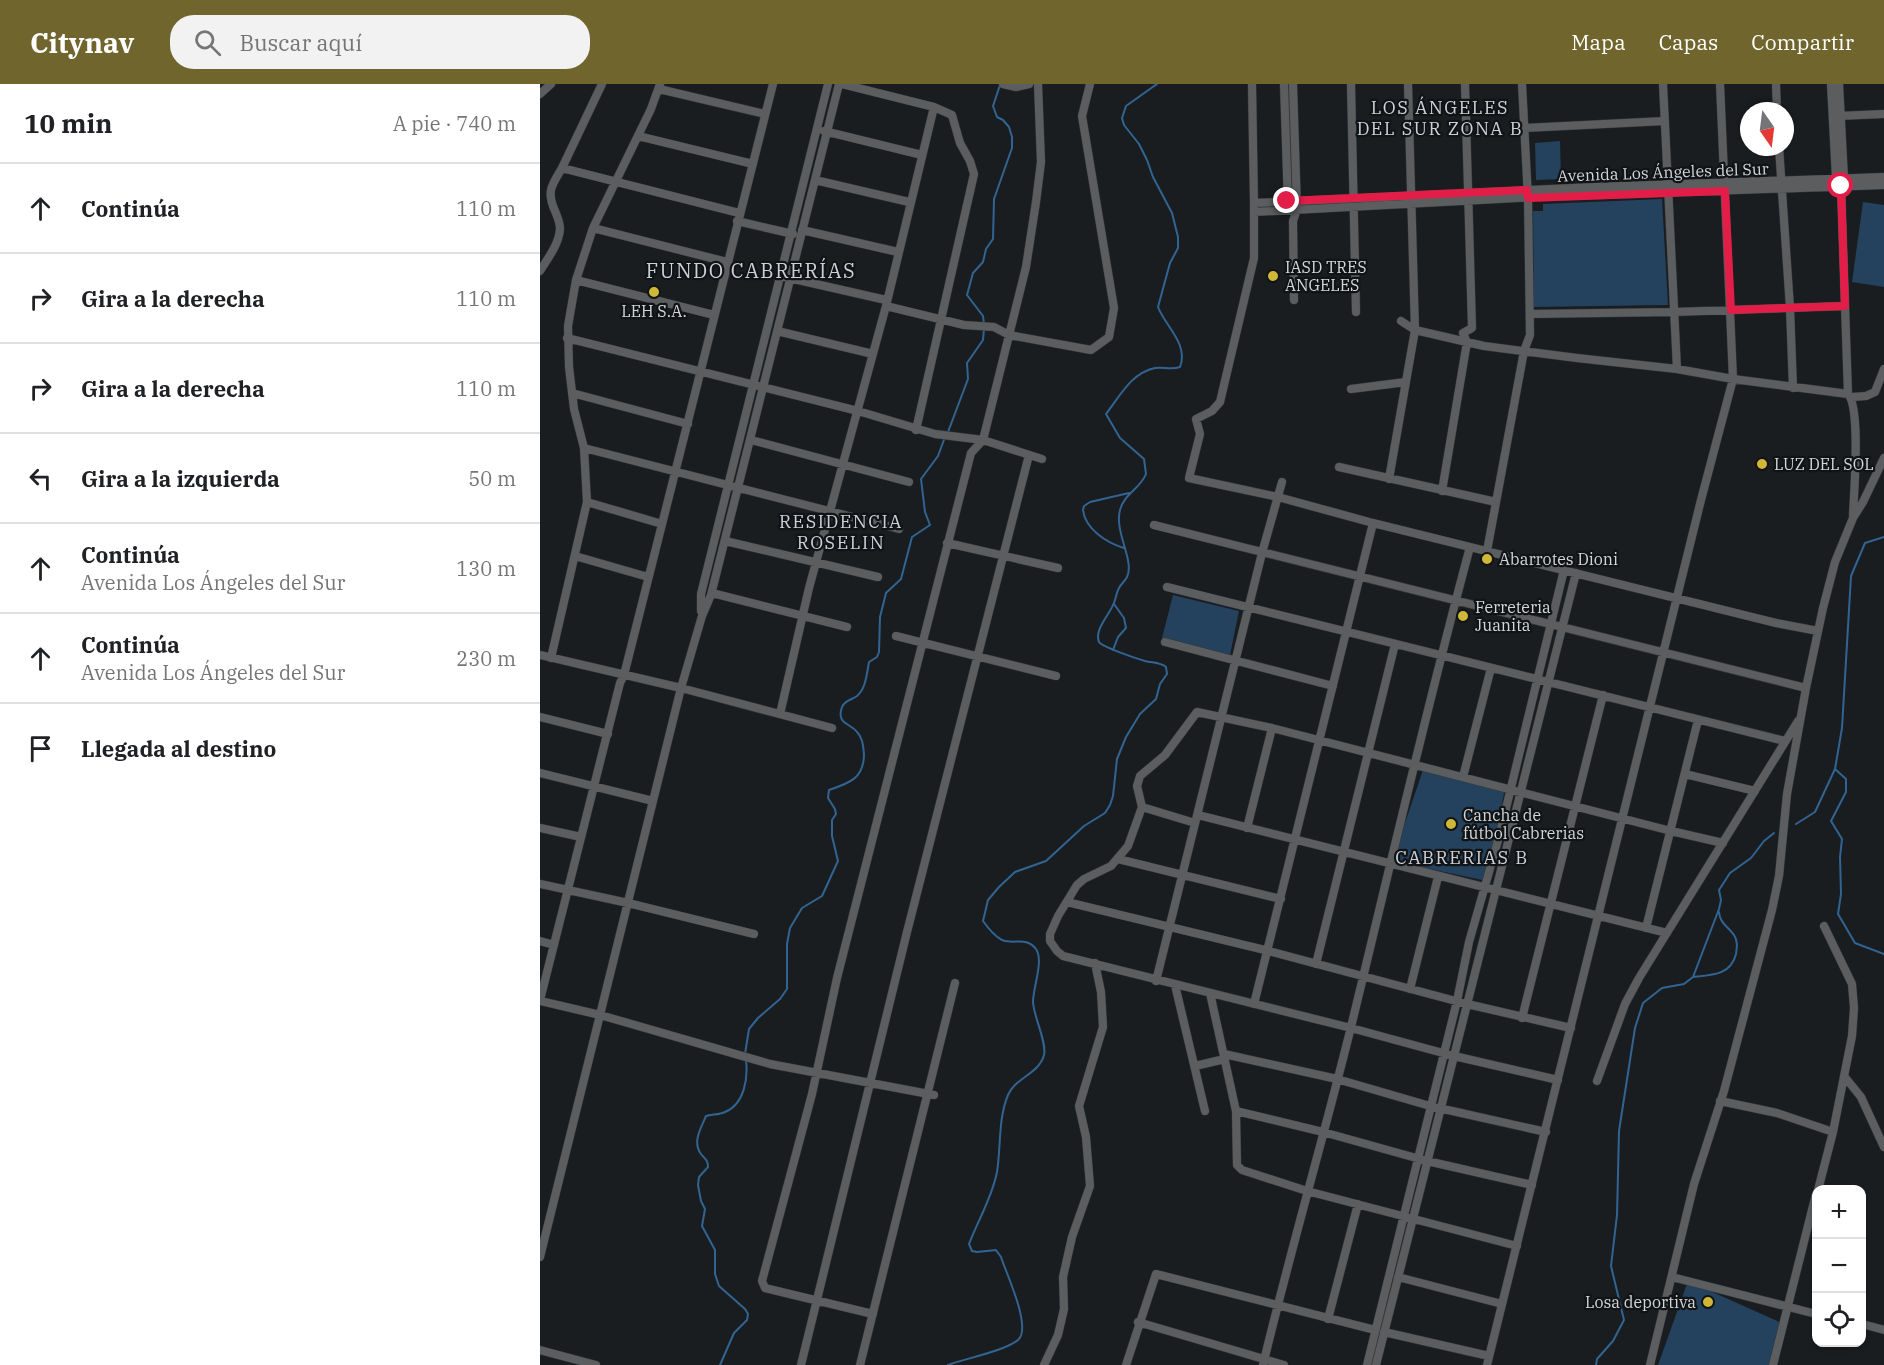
<!DOCTYPE html>
<html lang="es">
<meta charset="utf-8">
<style>
body{margin:0;font-family:"IBM Plex Serif",serif;background:#f2f2f2;color:#202124}
.controls{position:absolute;right:18px;bottom:18px;display:grid;overflow:hidden;border-radius:12px;box-shadow:0 2px 4px #0004}
.controls button{width:54px;height:54px;display:grid;place-items:center;padding:0;border:0;border-bottom:2px solid #e0e0e0;background:#fff;color:#202124;font:30px sans-serif}
.compass{position:absolute;left:1200px;top:18px;width:54px;height:54px;border-radius:50%;background:#fff;box-shadow:0 2px 4px #0004;rotate:166deg}
.stop{position:absolute;width:18px;height:18px;margin:-14px;border:4px solid #e11d48;border-radius:50%;background:#fff}
.stop.end{background:#e11d48;border-color:#fff;box-shadow:0 2px 6px #0008}
.list{margin:0;padding:0;list-style:none}
h2{display:flex;justify-content:space-between;align-items:center;height:78px;margin:0;padding:0 24px;font-size:26px}
h2 small{font-size:20px;font-weight:400;color:#757577}
.list li{display:grid;grid-template-columns:39px 1fr auto;gap:18px;align-items:center;box-sizing:border-box;height:90px;padding:0 24px;border-top:2px solid #e0e0e0}
.list b{display:block;font-size:22px;white-space:nowrap}
.list p{margin:0;font-size:20px;white-space:nowrap;color:#757577}
.list em{font-size:20px;font-style:normal;color:#757577}
.icon{flex:none;width:33px;height:33px;fill:none;stroke:currentColor;stroke-width:2;stroke-linecap:round;stroke-linejoin:round}
.map{position:relative;flex:none;width:1344px;height:1281px;overflow:hidden}
header{display:flex;align-items:center;gap:36px;box-sizing:border-box;height:84px;padding:0 30px;background:#6f652d;color:#fff}
header strong{font-size:28px}
nav{display:flex;gap:33px;margin-inline-start:auto;font-size:21px}
.search{width:420px;height:54px;background:#f2f2f2;display:flex;align-items:center;gap:15px;box-sizing:border-box;padding:0 21px;border-radius:24px;color:#757577;font-size:22px}
main{display:flex}
aside{flex:1;background:#fff}
.map>svg:first-child{display:block}
.green{fill:#24415d}
.lines{fill:none;stroke-linecap:round;stroke-linejoin:round}
.stream{stroke:#326492;stroke-width:2}
.minor-casing{stroke:#33373a;stroke-width:9}
.minor{stroke:#5b5d5f;stroke-width:8}
.route{stroke:#e11d48;stroke-width:8}
.poi-dot{fill:#cfb837;stroke:#101417;stroke-width:2}
.labels{text-anchor:middle;stroke-width:4.5;stroke-linejoin:round;paint-order:stroke}
.street-label{font-size:16px;fill:#d4d6d8;stroke:#101417}
.poi-label{font-size:16px;fill:#d4d6d8;stroke:#101417;text-anchor:start}
.neighbourhood-label{font-size:18px;letter-spacing:1.5px;fill:#cdd1d6;stroke:#101417}
.quarter-label{font-size:20px;letter-spacing:1.5px;fill:#cdd1d6;stroke:#101417}
</style>
<header>
<strong>Citynav</strong>
<div class="search"><svg class="icon" aria-label="search" viewBox="0 0 24 24"><circle cx="10" cy="10" r="6"/><path d="M15 15l6 6"/></svg>Buscar aquí</div>
<nav><a>Mapa</a><a>Capas</a><a>Compartir</a></nav>
</header>
<main>
<aside>
<h2>10 min<small>A pie · 740 m</small></h2>
<ul class="list">
<li><svg class="icon" aria-label="ahead" viewBox="0 0 24 24"><path d="M12 20V5M6 11l6-6 6 6"/></svg><div><b>Continúa</b></div><em>110 m</em></li>
<li><svg class="icon" aria-label="right" viewBox="0 0 24 24"><path d="M7 20v-9h11M14 6l5 5-5 5"/></svg><div><b>Gira a la derecha</b></div><em>110 m</em></li>
<li><svg class="icon" aria-label="right" viewBox="0 0 24 24"><path d="M7 20v-9h11M14 6l5 5-5 5"/></svg><div><b>Gira a la derecha</b></div><em>110 m</em></li>
<li><svg class="icon" aria-label="left" viewBox="0 0 24 24"><path d="M17 20v-9H6M10 6l-5 5 5 5"/></svg><div><b>Gira a la izquierda</b></div><em>50 m</em></li>
<li><svg class="icon" aria-label="ahead" viewBox="0 0 24 24"><path d="M12 20V5M6 11l6-6 6 6"/></svg><div><b>Continúa</b><p>Avenida Los Ángeles del Sur</p></div><em>130 m</em></li>
<li><svg class="icon" aria-label="ahead" viewBox="0 0 24 24"><path d="M12 20V5M6 11l6-6 6 6"/></svg><div><b>Continúa</b><p>Avenida Los Ángeles del Sur</p></div><em>230 m</em></li>
<li><svg class="icon" aria-label="arrive" viewBox="0 0 24 24"><path d="M6 21V4h12l-3 4 3 4H6"/></svg><div><b>Llegada al destino</b></div></li>
</ul>
</aside>
<div class="map">
<svg width="1344" height="1281" viewBox="0 0 1344 1281">
<rect width="100%" height="100%" fill="#191d20"/>
<path class="green" d="M1020,57L1021,95L996,96L995,59Z
M1122,115L1128,221L994,223L993,127H1003V120Z
M1323,118L1344,121V203L1312,198Z
M633,511L699,527L690,571L622,554Z
M884,683L965,704L947,797L852,777Z
M1148,1197L1244,1240L1233,1281H1118Z"/>
<g class="lines">
<path class="stream" d="M444,240L443,232L427,211L433,189L443,178L446,165L453,155L454,115L472,64V53L469,43L463,36L457,33L453,22L460,1
M408,348L428,295L427,279L443,256L444,245
M584,464C567,459 545,445 543,426L544,422L550,418L589,409
M573,566L578,553L586,544L584,534L574,520
M1295,685L1306,695V708L1291,737L1302,755L1300,773L1301,810L1298,830L1315,859L1344,870
M1256,740L1275,728L1295,685L1302,644L1311,492L1325,459L1344,453
M1153,893C1172,891 1191,891 1196,870C1197,863 1198,857 1194,851C1188,842 1180,840 1179,828
M205,970L209,945L218,934L240,915L247,905V860L250,844L262,824L282,812L298,777L292,752V736L296,730L295,725L288,714L289,706C310,699 324,694 324,670C323,662 323,654 317,648C310,639 296,640 302,623C305,616 312,616 317,612C326,605 327,588 329,578L337,573L339,568L340,533L346,509L361,495L372,453L390,441L385,428L381,395L398,372L405,353
M180,1281L194,1249L207,1236L208,1230L205,1225L179,1202L175,1190V1166L162,1142L165,1125L161,1117L158,1101L159,1093L168,1083C168,1076 165,1075 161,1070C152,1058 161,1044 166,1032C172,1030 179,1031 185,1028C205,1020 208,993 206,976
M408,1281C423,1275 469,1266 479,1255C491,1241 466,1189 461,1173L456,1166L437,1168L432,1167L429,1160C438,1136 452,1114 457,1088C461,1063 458,1035 468,1011C475,994 499,990 504,971C507,958 494,934 493,918C493,903 504,877 496,865C486,852 474,861 462,856C454,852 448,844 443,837L448,816L459,803L475,788L506,777L544,742L565,729L570,721L573,712L577,675L586,653L600,630L616,615L620,600L627,590L626,583C620,578 613,579 605,577C598,575 562,563 559,558C554,546 569,531 573,521C576,516 576,509 579,504C581,500 585,497 587,493C595,477 574,448 580,426C584,410 600,405 606,390L604,375L580,354L566,330C580,312 591,289 615,284C624,283 632,286 640,283C649,260 625,242 618,223L630,179L638,164V153L632,129L613,93L607,76L599,60L584,41L582,34L586,22L617,0
M1056,1281L1057,1275L1073,1257L1084,1236L1071,1182L1077,1131L1079,1047L1095,944L1103,919L1122,904L1144,900L1153,893L1179,825L1181,816L1179,806L1190,789L1211,774L1224,757L1234,749"/>
<defs>
<path id="minor" d="M62,0L22,84L199,129
M302,0L394,23L412,31L420,59L430,77L434,90L376,346
M463,0L476,3L489,0
M712,0L714,119
M744,0L748,121
M753,0L757,125L753,137L754,216
M811,0L816,228
M1123,0L1137,285
M1236,0L1237,27
M1291,0L1296,94L1299,98
M1299,0L1304,94L1301,102L1308,310C1321,324 1314,409 1313,431
M119,5L225,30
M0,10L11,0
M1298,32L1344,30
M984,44L1125,37
M284,47L382,71
M98,52L213,80
M1239,63L1250,224L1253,304
M275,96L369,118
M714,128L997,113L1344,101
M197,137L253,150
M53,144L187,178
M262,146L358,168
M0,187C8,174 19,160 20,145C20,138 17,132 15,127C6,107 12,101 22,84
M245,193L346,216
M36,196L174,231
M346,222L424,241L454,243L469,251L551,266L569,253L574,224L542,32L550,0
M990,230L1134,228L1305,222
M861,237L875,246L944,262L1037,274L1137,285L1193,295L1308,310
M237,247L333,270
M27,254L318,327L395,350L443,356L502,375
M811,305L866,298
M32,309L148,340
M1312,313L1326,312L1335,308L1344,285
M211,356L369,398
M44,364L359,445
M799,383L956,418
M849,395L875,246L868,0
M902,407L927,258L923,249L932,244L925,0
M47,418L122,440
M614,441L1266,604
M185,457L338,493
M407,459L518,484
M947,467L984,267L990,251L988,114L982,0
M35,472L108,493
M627,503L1245,657
M172,509L307,543
M161,527V510L288,0
M1278,547L1236,539L833,439L738,413L649,394L660,350L656,335L672,327L680,318L714,174V119L1054,103L1344,93
M356,552L516,592
M625,558L793,602
M0,571L141,604L292,644
M11,574L47,418L44,364L34,325L29,283L28,242L36,196L53,144L111,25L120,0
M240,630L269,504L346,222L394,23
M0,633L68,650
M0,689L113,717
M1145,690L1215,707
M923,693L951,584
M602,723L655,739
M658,731L1127,849
M0,744L41,753
M707,744L732,644
M578,775L741,815
M0,800L88,819L214,850
M527,818L729,867L927,920L1031,944
M1106,844L1158,636
M0,857L14,861
M776,880L855,560
M616,897L722,469L742,398
M635,901L665,1027
M870,905L898,793
M670,909L696,1027L697,1081L702,1086L767,1107L977,1162
M0,916L80,599L84,591L233,0
M0,917L60,931L230,980L394,1011
M714,920L833,439
M982,934L1063,611
M684,970L797,995L890,1022L1006,1048
M655,982L685,975
M1304,992L1321,1013L1344,1063
M1018,996L914,972L811,944L523,872L517,867L510,857V850L518,832L537,801L544,795L571,782L588,762L602,723L597,702L600,692L625,671L657,628L732,644L1131,747L1183,759
M1057,997L1085,920L1099,894L1258,637
M1180,1017L1237,1029L1293,1048
M696,1027L783,1048L887,1077L992,1101
M1278,1106L1293,1048L1312,952L1314,924L1312,900L1284,842
M0,1173L141,604L162,532L171,511L299,0
M858,1193L962,1220
M1132,1193L1276,1230
M333,1230L225,1204L222,1197L272,1010L297,894L431,369L443,356L486,183L496,118L501,78L498,0
M788,1235L818,1120
M598,1238L744,1281
M1322,1240L1344,1246
M844,1248L949,1272
M0,1266L56,1281
M261,1281L367,848L489,371
M320,1281L415,899
M504,1281L518,1251L524,1225L523,1193L532,1153L550,1102L546,1053L539,1022L563,943L561,908L555,879
M586,1281L616,1190L835,1246
M723,1281C750,1168 783,1056 811,943C850,783 887,622 930,463
M827,1281L917,917L929,858L959,753L1024,486
M836,1281L1036,489
M947,1281L1161,416L1193,295L1180,0
M1110,1281L1154,1100L1184,1007L1232,826L1239,792L1247,710L1266,604L1283,524L1295,478L1313,434L1323,418L1344,374
M1233,1281L1276,1110"/>
</defs>
<use href="#minor" class="minor-casing"/>
<use href="#minor" class="minor"/>
</g>
<g class="lines">
<path class="route" d="M747,117L987,106L988,114L1185,107L1191,226L1305,222L1301,102"/>
</g>
<g class="poi-dot">
<circle cx="733" cy="192" r="6"/>
<circle cx="114" cy="208" r="6"/>
<circle cx="1222" cy="380" r="6"/>
<circle cx="947" cy="475" r="6"/>
<circle cx="923" cy="532" r="6"/>
<circle cx="911" cy="740" r="6"/>
<circle cx="1168" cy="1218" r="6"/>
</g>
<g class="labels">
<g class="street-label">
<text transform="translate(1123 88) rotate(-2)" y="6">Avenida Los Ángeles del Sur</text>
</g>
<g class="poi-label">
<text x="745" y="189">IASD TRES<tspan x="745" dy="18">ANGELES</tspan></text>
<text x="114" y="233" text-anchor="middle">LEH S.A.</text>
<text x="1234" y="386">LUZ DEL SOL</text>
<text x="959" y="481">Abarrotes Dioni</text>
<text x="935" y="529">Ferreteria<tspan x="935" dy="18">Juanita</tspan></text>
<text x="923" y="737">Cancha de<tspan x="923" dy="18">fútbol Cabrerias</tspan></text>
<text x="1156" y="1224" text-anchor="end">Losa deportiva</text>
</g>
<g class="neighbourhood-label">
<text x="900" y="30">LOS ÁNGELES<tspan x="900" dy="21">DEL SUR ZONA B</tspan></text>
<text x="301" y="444">RESIDENCIA<tspan x="301" dy="21">ROSELIN</tspan></text>
<text x="922" y="780">CABRERIAS B</text>
</g>
<g class="quarter-label">
<text x="211" y="194">FUNDO CABRERÍAS</text>
</g>
</g>
</svg>
<div class="controls">
<button>+</button>
<button>−</button>
<button><svg class="icon" aria-label="locate" viewBox="0 0 24 24"><circle cx="12" cy="12" r="6"/><path d="M12 2v4M12 18v4M2 12h4M18 12h4"/></svg></button>
</div>
<svg class="compass" viewBox="-18 -18 36 36"><path d="M0-13l5 13h-10z" fill="#e53935"/><path d="M0 13l5-13h-10z" fill="#757577"/></svg>
<div class="stop" style="left:1301px;top:102px"></div>
<div class="stop end" style="left:747px;top:117px"></div>
</div>
</main>
